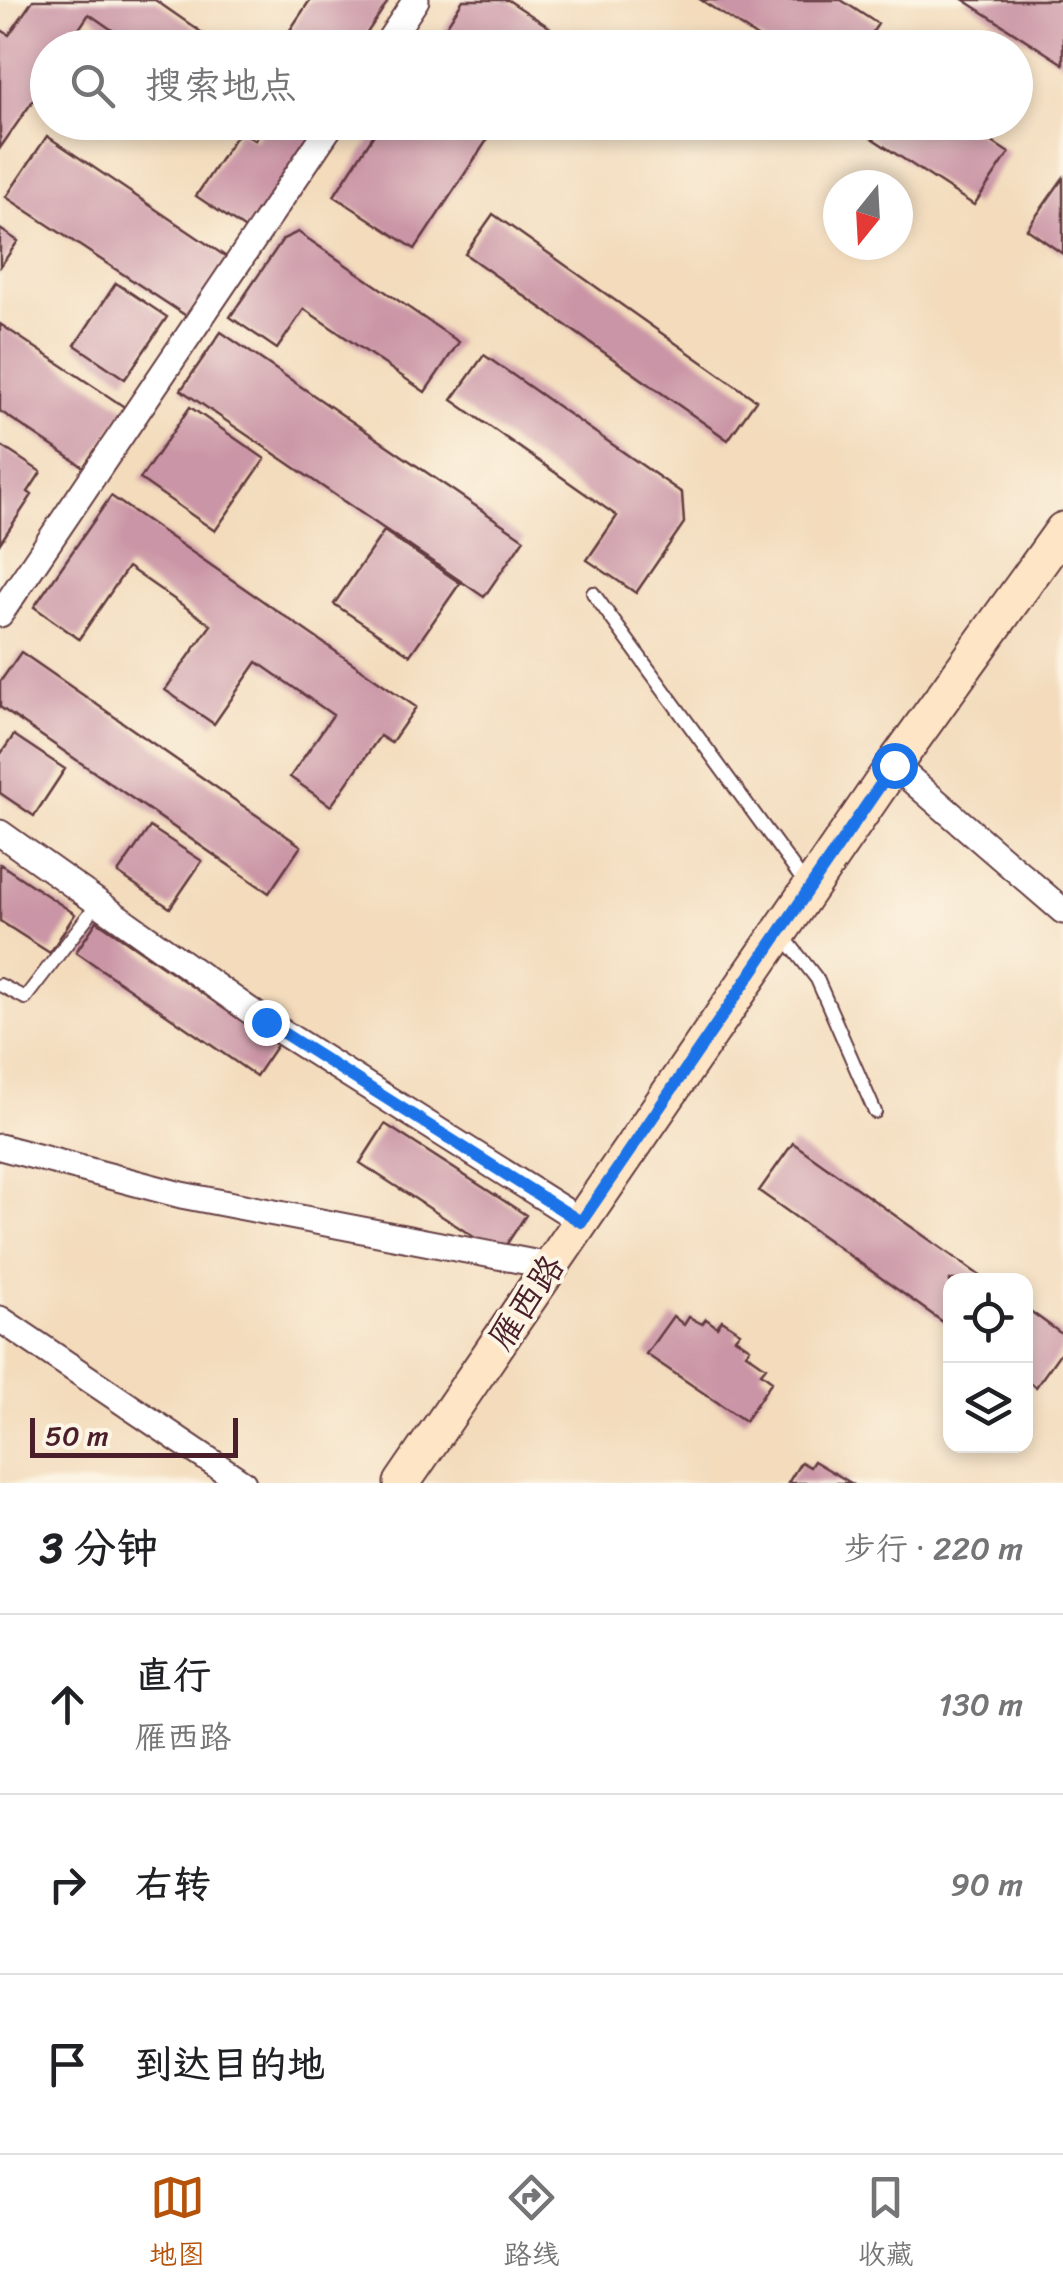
<!DOCTYPE html>
<html lang="zh">
<meta charset="utf-8">
<style>
body{margin:0;font-family:Sriracha,"LXGW WenKai TC",sans-serif;background:#f2f2f2;color:#202124}
.controls{position:absolute;right:30px;bottom:30px;display:grid;overflow:hidden;border-radius:20px;box-shadow:0 5px 15px #0003}
.controls button{width:90px;height:90px;display:grid;place-items:center;padding:0;border:0;border-bottom:2px solid #e0e0e0;background:#fff;color:#202124;font:50px sans-serif}
.compass{position:absolute;left:823px;top:170px;width:90px;height:90px;border-radius:50%;background:#fff;box-shadow:0 5px 15px #0003;rotate:198deg}
.scale{position:absolute;left:30px;bottom:25px;width:208px;box-sizing:border-box;padding-left:10px;border:5px solid #4a1f2b;border-top:0;font-size:28px;line-height:35px;white-space:nowrap;color:#4a1f2b;-webkit-text-stroke:8px #fcf5e5;paint-order:stroke}
.stop{position:absolute;width:30px;height:30px;margin:-22px;border:8px solid #1a73e8;border-radius:50%;background:#fff}
.stop.end{background:#1a73e8;border-color:#fff;box-shadow:0 2px 10px #0008}
.list{margin:0;padding:0;list-style:none}
h2{display:flex;justify-content:space-between;align-items:center;height:130px;margin:0;padding:0 40px;font-size:42px}
h2 small{font-size:32px;font-weight:400;color:#757577}
.list li{display:grid;grid-template-columns:65px 1fr auto;gap:30px;align-items:center;box-sizing:border-box;height:180px;padding:0 40px;border-top:2px solid #e0e0e0}
.list b{display:block;font-size:38px;white-space:nowrap}
.list p{margin:0;font-size:32px;white-space:nowrap;color:#757577}
.list em{font-size:32px;font-style:normal;color:#757577}
.icon{flex:none;width:55px;height:55px;fill:none;stroke:currentColor;stroke-width:2;stroke-linecap:round;stroke-linejoin:round}
.map{position:relative;flex:none;width:1063px;height:1483px;overflow:hidden}
.search{position:absolute;background:#fff;box-shadow:0 5px 15px #0003;left:30px;right:30px;top:30px;height:110px;display:flex;align-items:center;gap:25px;box-sizing:border-box;padding:0 35px;border-radius:55px;color:#757577;font-size:38px}
.sheet{height:670px;background:#fff}
nav{display:flex;justify-content:space-around;align-items:center;box-sizing:border-box;height:140px;border-top:2px solid #e0e0e0;background:#fff;font-size:28px;color:#757577}
nav a{display:grid;justify-items:center;gap:5px}
nav .on{color:#b45309}
.map>svg:first-child{display:block}
.building{fill:#ca95a6}
.lines{fill:none;stroke-linecap:round;stroke-linejoin:round}
.lane-casing{stroke:#633b41;stroke-width:16}
.street-casing{stroke:#633b41;stroke-width:29}
.secondary-casing{stroke:#633b41;stroke-width:39}
.lane{stroke:#fff;stroke-width:12}
.street{stroke:#fff;stroke-width:25}
.secondary{stroke:#fee5c5;stroke-width:35}
.route{stroke:#1a73e8;stroke-width:12}
.labels{text-anchor:middle;stroke-width:8;stroke-linejoin:round;paint-order:stroke}
.street-label{font-size:35px;fill:#4a1f2b;stroke:#fcf5e5}
</style>
<div class="map">
<svg width="1063" height="1483" viewBox="0 0 1063 1483">
<rect width="100%" height="100%" fill="#fcf5e5"/>
<filter id="ink" filterUnits="userSpaceOnUse"><feTurbulence type="fractalNoise" baseFrequency=".01" numOctaves="2"/><feDisplacementMap in="SourceGraphic" scale="20" xChannelSelector="R" yChannelSelector="G"/><feConvolveMatrix kernelMatrix="1 2 1 2 8 2 1 2 1" color-interpolation-filters="sRGB"/></filter>
<filter id="wash" filterUnits="userSpaceOnUse"><feTurbulence type="fractalNoise" baseFrequency=".0048" numOctaves="4" result="noise"/><feDisplacementMap in="SourceGraphic" scale="40" xChannelSelector="R" yChannelSelector="G"/><feGaussianBlur stdDeviation="2.25" result="paint"/><feColorMatrix in="noise" values="0 0 0 0 0 0 0 0 0 0 0 0 0 0 0 0 0 1.4 0 .05"/><feComposite in="paint" operator="in"/></filter>
<g filter="url(#wash)">
<rect width="100%" height="100%" fill="#f3dbbc"/>
<g id="blocks">
<path class="building" d="M33,0H155L224,48H138L89,14L66,48H48V79L0,148V29L9,35Z
M310,0H382L387,3L357,48H315L290,30Z
M463,0H508L558,33L548,48H432Z
M701,0H841L878,24L862,48H774Z
M964,0H1063V64Z
M247,122H314L308,131L315,136L250,232L196,196L240,130L255,140L261,132Z
M382,122H499L415,249L334,196Z
M847,122H962L1009,153L974,205Z
M47,136L228,258L188,317L6,197Z
M1063,178V254L1027,229Z
M493,214L756,400L728,440L465,254Z
M0,229L18,241L0,267Z
M298,232L459,342L425,392L304,309L277,349L230,317L283,239Z
M116,283L167,317L125,379L75,345Z
M0,324L126,408L85,468L0,411Z
M221,332L524,539L484,597L181,390Z
M484,355L682,493L684,523L636,593L587,560L617,516L452,400Z
M190,407L265,459L215,531L140,479Z
M0,445L41,472L28,492L32,495L0,543Z
M111,496L416,707L391,743L380,736L331,806L290,777L333,715L257,662L214,724L165,690L211,625L128,567L79,639L34,607Z
M384,531L460,583L410,655L334,604Z
M21,652L301,846L269,893L0,707V682Z
M14,735L65,769L34,816L0,793V755Z
M150,827L202,861L170,908L118,873Z
M0,864L75,914L50,953L0,921Z
M97,921L277,1045L256,1076L76,952Z
M385,1124L526,1215L500,1254L360,1163Z
M793,1143L986,1280H950V1327L759,1191Z
M1026,1308L1063,1335V1349L1036,1387L1026,1380Z
M673,1316L684,1325L689,1317L702,1324L706,1319L717,1327L722,1320L740,1332L735,1338L750,1348L746,1353L766,1367L761,1373L772,1381L745,1421L646,1354Z
M814,1461L851,1483H788L801,1462L810,1467Z"/>
</g>
</g>
<g filter="url(#ink)">
<use href="#blocks" fill-opacity="0" stroke="#633b41" stroke-width="2.5"/>
<g class="lines">
<defs>
<path id="lane" d="M593,593L807,886
M781,933L817,979L875,1112
M0,985L25,998L98,903"/>
<path id="street" d="M384,48L416,0
M0,614L333,122
M894,765L1063,911
M0,833L266,1022L581,1221
M0,1147L181,1195L550,1266
M0,1319L243,1483"/>
<path id="secondary" d="M402,1483L894,765L1063,530"/>
</defs>
<use href="#lane" class="lane-casing"/>
<use href="#street" class="street-casing"/>
<use href="#secondary" class="secondary-casing"/>
<use href="#lane" class="lane"/>
<use href="#street" class="street"/>
<use href="#secondary" class="secondary"/>
</g>
</g>
<g class="lines" filter="url(#ink)">
<path class="route" d="M266,1022L581,1222L894,765"/>
</g>
<g class="labels">
<g class="street-label">
<text transform="translate(526 1302) rotate(-56)" y="12">雁西路</text>
</g>
</g>
</svg>
<div class="controls">
<button><svg class="icon" aria-label="locate" viewBox="0 0 24 24"><circle cx="12" cy="12" r="6"/><path d="M12 2v4M12 18v4M2 12h4M18 12h4"/></svg></button>
<button><svg class="icon" aria-label="layers" viewBox="0 0 24 24"><path d="M12 4l9 5-9 5-9-5zM3 14l9 5 9-5"/></svg></button>
</div>
<svg class="compass" viewBox="-18 -18 36 36"><path d="M0-13l5 13h-10z" fill="#e53935"/><path d="M0 13l5-13h-10z" fill="#757577"/></svg>
<div class="scale">50 m</div>
<div class="stop" style="left:894px;top:765px"></div>
<div class="stop end" style="left:266px;top:1022px"></div>
<div class="search"><svg class="icon" aria-label="search" viewBox="0 0 24 24"><circle cx="10" cy="10" r="6"/><path d="M15 15l6 6"/></svg>搜索地点</div>
</div>
<section class="sheet">
<h2>3 分钟<small>步行 · 220 m</small></h2>
<ul class="list">
<li><svg class="icon" aria-label="ahead" viewBox="0 0 24 24"><path d="M12 20V5M6 11l6-6 6 6"/></svg><div><b>直行</b><p>雁西路</p></div><em>130 m</em></li>
<li><svg class="icon" aria-label="right" viewBox="0 0 24 24"><path d="M7 20v-9h11M14 6l5 5-5 5"/></svg><div><b>右转</b></div><em>90 m</em></li>
<li><svg class="icon" aria-label="arrive" viewBox="0 0 24 24"><path d="M6 21V4h12l-3 4 3 4H6"/></svg><div><b>到达目的地</b></div></li>
</ul>
</section>
<nav>
<a class="on"><svg class="icon" aria-label="map" viewBox="0 0 24 24"><path d="M3 6l6-2 6 2 6-2v14l-6 2-6-2-6 2zM9 4v14M15 6v14"/></svg>地图</a>
<a><svg class="icon" aria-label="directions" viewBox="0 0 24 24"><path d="M12 3l9 9-9 9-9-9zM9 14v-3h6M13 9l2 2-2 2"/></svg>路线</a>
<a><svg class="icon" aria-label="saved" viewBox="0 0 24 24"><path d="M7 4h10v16l-5-4-5 4z"/></svg>收藏</a>
</nav>
